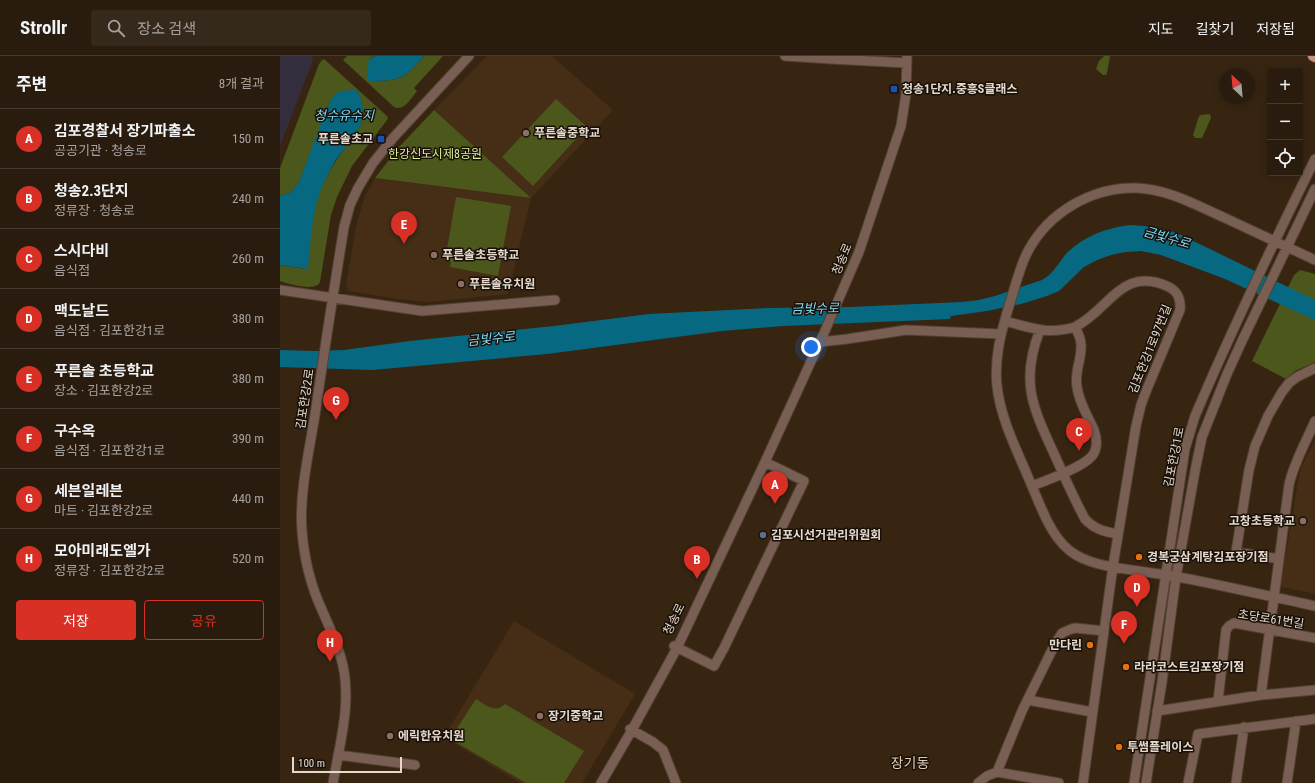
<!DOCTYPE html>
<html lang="ko">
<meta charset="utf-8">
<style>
body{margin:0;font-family:"Roboto Condensed","Noto Sans KR",sans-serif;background:#35291c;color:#f1f3f6}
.controls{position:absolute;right:12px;top:12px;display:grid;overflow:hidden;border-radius:4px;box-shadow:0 2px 10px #0003}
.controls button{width:36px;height:36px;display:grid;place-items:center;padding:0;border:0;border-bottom:1px solid #453a2e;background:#291c0e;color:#f1f3f6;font:20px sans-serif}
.compass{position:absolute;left:939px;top:12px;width:36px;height:36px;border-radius:50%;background:#291c0e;box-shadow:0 2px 10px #0003;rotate:334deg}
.scale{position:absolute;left:12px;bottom:10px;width:110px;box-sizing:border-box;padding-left:4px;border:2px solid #e5d9cd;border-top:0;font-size:11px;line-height:14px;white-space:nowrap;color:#e5d9cd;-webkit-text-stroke:3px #181008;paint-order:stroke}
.you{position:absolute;left:531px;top:291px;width:14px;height:14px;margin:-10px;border:3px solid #fff;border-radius:50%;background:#1a73e8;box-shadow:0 0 0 6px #1a73e833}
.badge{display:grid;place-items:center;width:26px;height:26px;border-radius:50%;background:#d93025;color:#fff;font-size:13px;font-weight:700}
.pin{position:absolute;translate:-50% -33px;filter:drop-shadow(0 1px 2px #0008)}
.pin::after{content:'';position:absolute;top:21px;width:14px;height:12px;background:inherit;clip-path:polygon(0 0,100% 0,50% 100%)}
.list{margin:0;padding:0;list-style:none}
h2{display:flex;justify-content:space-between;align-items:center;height:52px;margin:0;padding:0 16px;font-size:17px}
h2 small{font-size:13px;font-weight:400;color:#a5a19e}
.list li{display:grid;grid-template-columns:26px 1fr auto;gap:12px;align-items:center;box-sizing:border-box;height:60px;padding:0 16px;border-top:1px solid #453a2e}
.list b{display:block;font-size:15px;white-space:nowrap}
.list p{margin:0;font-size:13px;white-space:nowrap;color:#a5a19e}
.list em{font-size:13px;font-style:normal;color:#a5a19e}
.actions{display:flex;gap:8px;padding:12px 16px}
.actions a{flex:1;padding:9px 0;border:1px solid #d93025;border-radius:4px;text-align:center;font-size:14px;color:#d93025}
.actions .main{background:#d93025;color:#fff}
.icon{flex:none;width:22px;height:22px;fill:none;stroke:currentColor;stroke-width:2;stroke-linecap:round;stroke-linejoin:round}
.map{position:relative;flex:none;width:1035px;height:727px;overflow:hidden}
header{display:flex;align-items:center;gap:24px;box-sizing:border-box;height:56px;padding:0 20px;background:#291c0e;border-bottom:1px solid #453a2e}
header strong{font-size:19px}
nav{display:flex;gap:22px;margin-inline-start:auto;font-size:14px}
.search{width:280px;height:36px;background:#35291c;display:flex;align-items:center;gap:10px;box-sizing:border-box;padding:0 14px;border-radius:4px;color:#a5a19e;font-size:15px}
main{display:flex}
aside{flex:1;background:#291c0e}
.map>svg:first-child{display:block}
.industrial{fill:#342d3e}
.built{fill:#452e15}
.green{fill:#4b571b}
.water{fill:#076981}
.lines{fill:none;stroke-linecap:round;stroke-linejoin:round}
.minor-casing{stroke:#534230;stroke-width:11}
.major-casing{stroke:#534230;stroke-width:12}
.minor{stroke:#795e54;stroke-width:9}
.major{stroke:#c8907c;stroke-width:10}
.transit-dot{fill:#1a4fb4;stroke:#181008;stroke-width:1.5}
.education-dot{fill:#8d6e63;stroke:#181008;stroke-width:1.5}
.service-dot{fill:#5c6f8a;stroke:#181008;stroke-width:1.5}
.food-dot{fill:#e8710a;stroke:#181008;stroke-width:1.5}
.labels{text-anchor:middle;stroke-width:3;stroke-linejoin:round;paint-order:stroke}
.poi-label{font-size:12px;font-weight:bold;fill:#e5d9cd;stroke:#181008;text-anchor:start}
.park-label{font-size:12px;fill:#dbef95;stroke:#181008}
.street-label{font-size:12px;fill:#e5d9cd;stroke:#181008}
.water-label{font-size:13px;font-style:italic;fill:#80d8f5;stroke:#181008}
.quarter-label{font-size:14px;fill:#e1c9b2;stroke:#181008}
</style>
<header>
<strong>Strollr</strong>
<div class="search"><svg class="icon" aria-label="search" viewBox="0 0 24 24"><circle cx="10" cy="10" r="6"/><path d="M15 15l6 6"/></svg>장소 검색</div>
<nav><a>지도</a><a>길찾기</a><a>저장됨</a></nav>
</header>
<main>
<aside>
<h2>주변<small>8개 결과</small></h2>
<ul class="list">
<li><span class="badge">A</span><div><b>김포경찰서 장기파출소</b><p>공공기관 · 청송로</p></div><em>150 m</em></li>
<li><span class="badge">B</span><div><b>청송2.3단지</b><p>정류장 · 청송로</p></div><em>240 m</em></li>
<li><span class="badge">C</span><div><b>스시다비</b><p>음식점</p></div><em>260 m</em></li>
<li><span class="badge">D</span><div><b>맥도날드</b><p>음식점 · 김포한강1로</p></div><em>380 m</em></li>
<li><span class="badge">E</span><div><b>푸른솔 초등학교</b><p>장소 · 김포한강2로</p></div><em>380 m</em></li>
<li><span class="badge">F</span><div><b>구수옥</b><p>음식점 · 김포한강1로</p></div><em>390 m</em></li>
<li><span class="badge">G</span><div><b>세븐일레븐</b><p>마트 · 김포한강2로</p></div><em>440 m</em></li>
<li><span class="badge">H</span><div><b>모아미래도엘가</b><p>정류장 · 김포한강2로</p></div><em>520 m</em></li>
</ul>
<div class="actions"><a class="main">저장</a><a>공유</a></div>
</aside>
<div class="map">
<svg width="1035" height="727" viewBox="0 0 1035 727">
<rect width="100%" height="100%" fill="#372512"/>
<path class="industrial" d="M0,0H32L33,4L0,90Z"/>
<path class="built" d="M207,0H272L333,54L251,142L228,238L149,246L118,243L69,235L66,228L76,170L85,140L95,122L250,142L154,54Z
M1035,384V538L1002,531L1001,527L1019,420L1021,412Z
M234,565L355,638L302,727H240L164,681Z"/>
<path class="green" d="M67,0H96L90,2L89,25C121,25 124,23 144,0H163L134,32L137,35C131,42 124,56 114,51L63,4Z
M824,0H830L827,17L826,19H823L816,13L819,5Z
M44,3L106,59L108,62L107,64L72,110L57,141L51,159L40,226C39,228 38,229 35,230C28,233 8,228 0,225V209L26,213C31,187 30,159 40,134C47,119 55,105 65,92C70,84 78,75 81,66C84,58 82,40 76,34L50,46L19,126L11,136L0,140V112L39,8L42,4Z
M276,43L307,71L253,130L222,101Z
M154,54L251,142L95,122L119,91Z
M930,58L931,62L922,82H915L913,79L919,60L921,59Z
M176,141L231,150L218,220L170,211L171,206L165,205Z
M1020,214L1035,218V306L1015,315L1006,323L972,305L1014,219Z
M196,643C206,649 215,658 225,648L304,695L284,727H246L170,683Z"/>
<path class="water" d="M96,0H144C124,23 121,25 89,25L87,22L89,3Z
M76,34C82,40 84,55 82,63C80,76 61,96 54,107C51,113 48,118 45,124C31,152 32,181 28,211L27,213L0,209V140L11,136L19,126L43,62L52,42L55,38L60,35Z
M851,169C868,170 884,172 901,179L1035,244V264L945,223L881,199L861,195L845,196L831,199L817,204L804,211L779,235L767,240L741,248L707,255L671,260L670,263L503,270L442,275L267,298L92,314L0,311V294L35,295L64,294L130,285L274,270L369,258L487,252L570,251L682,246L699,244L715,240L762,224C772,219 778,208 785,199C803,180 826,172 851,169Z"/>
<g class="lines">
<defs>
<path id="minor" d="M505,0L551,3L627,7
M1035,204C1005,190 975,176 945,162C916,149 888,133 856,132C812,131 769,156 748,195C739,212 735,232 729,250C721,276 714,303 717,330C721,365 738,396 751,428C762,453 772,485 796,499C818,513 867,515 893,520C941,529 988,540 1035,550
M0,234L142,255L275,244
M725,265C752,272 767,279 795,271C798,277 801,282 801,289C802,303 794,316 797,331C799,347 808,360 814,374C817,382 818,393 812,400C802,412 767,424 752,430
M795,271C831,253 841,209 889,231C898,236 901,243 900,254L867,333L861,349L856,370L833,510L803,727
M760,274C739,327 754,354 776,402C785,422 794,443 805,463C814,473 825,476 838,478
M540,286L567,283L626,274L721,278
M999,503L956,496L969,414L975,390L988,360L1002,336L1009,327L1017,321L1035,312
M394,590L434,610L444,592L524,425L485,406
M981,639L1009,429C1014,406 1026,386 1035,365
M748,644L812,656
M938,645L946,574L949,570L954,567L1035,582
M877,655L981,639L1035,634
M350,673L373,686L383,694L396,727
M58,699L135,709
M717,716L742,655L774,590L782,577L791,573L796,572L824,575
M53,727C60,687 73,642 61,602C56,585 49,570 42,554C31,530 24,502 22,475C19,438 29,396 35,359C44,296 54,233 64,171L70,149L78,132L93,107L113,82L189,0
M321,727L352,674L397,592L485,406L544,277L579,196L621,70L626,38L627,0
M698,727L707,720L717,716L779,727
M854,727L905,393L915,360C952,273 993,188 1035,103
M866,727L882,626L896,521L916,410L922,381L947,318L962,285L1035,133
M908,727L918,678L1035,663
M956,727L964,671
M1007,727L1016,665"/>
<path id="major" d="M1033,0L1035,1"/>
</defs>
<use href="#minor" class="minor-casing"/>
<use href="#major" class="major-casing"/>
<use href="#minor" class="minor"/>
<use href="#major" class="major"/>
</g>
<g class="transit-dot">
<rect x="610" y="29" width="8" height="8" rx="2"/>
<rect x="97" y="79" width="8" height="8" rx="2"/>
</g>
<g class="education-dot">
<circle cx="246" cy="77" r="4"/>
<circle cx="154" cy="199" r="4"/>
<circle cx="181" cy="228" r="4"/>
<circle cx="1023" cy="465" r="4"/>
<circle cx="260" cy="660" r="4"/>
<circle cx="110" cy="680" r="4"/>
</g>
<circle class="service-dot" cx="483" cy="479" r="4"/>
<g class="food-dot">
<circle cx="859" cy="501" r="4"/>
<circle cx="810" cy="589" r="4"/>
<circle cx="846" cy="611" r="4"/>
<circle cx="839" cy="691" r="4"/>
</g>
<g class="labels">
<g class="poi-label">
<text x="622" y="37">청송1단지.중흥S클래스</text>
<text x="254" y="81">푸른솔중학교</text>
<text x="93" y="87" text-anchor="end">푸른솔초교</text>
<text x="162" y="203">푸른솔초등학교</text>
<text x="189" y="232">푸른솔유치원</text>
<text x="1015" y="469" text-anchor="end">고창초등학교</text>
<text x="491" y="483">김포시선거관리위원회</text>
<text x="867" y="505">경복궁삼계탕김포장기점</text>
<text x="802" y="593" text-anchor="end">만다린</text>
<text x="854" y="615">라라코스트김포장기점</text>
<text x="268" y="664">장기중학교</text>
<text x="118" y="684">에릭한유치원</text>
<text x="847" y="695">투썸플레이스</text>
</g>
<g class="park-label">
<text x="155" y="102">한강신도시제8공원</text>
</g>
<g class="street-label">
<text transform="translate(562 203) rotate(-67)" y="4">청송로</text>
<text transform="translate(870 293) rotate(-68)" y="4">김포한강1로97번길</text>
<text transform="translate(25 343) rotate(-81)" y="4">김포한강2로</text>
<text transform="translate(894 401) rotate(-79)" y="4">김포한강1로</text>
<text transform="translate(394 563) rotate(-64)" y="4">청송로</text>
<text transform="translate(991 563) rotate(9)" y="4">초당로61번길</text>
</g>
<g class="water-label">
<text x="64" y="64">청수유수지</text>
<text transform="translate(887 181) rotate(16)" y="5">금빛수로</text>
<text transform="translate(535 252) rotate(-1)" y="5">금빛수로</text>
<text transform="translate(211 282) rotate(-6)" y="5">금빛수로</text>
</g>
<g class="quarter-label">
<text x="630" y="712">장기동</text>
</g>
</g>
</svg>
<div class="controls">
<button>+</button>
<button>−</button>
<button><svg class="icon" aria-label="locate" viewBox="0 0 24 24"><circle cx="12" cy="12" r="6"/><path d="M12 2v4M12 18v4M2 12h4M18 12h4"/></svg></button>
</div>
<svg class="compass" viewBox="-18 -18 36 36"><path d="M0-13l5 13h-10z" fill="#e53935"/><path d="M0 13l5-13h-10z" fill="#a5a19e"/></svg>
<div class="scale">100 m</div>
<div class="you"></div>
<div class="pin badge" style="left:495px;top:448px">A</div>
<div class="pin badge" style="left:417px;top:523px">B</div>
<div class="pin badge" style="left:799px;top:395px">C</div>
<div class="pin badge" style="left:857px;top:551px">D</div>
<div class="pin badge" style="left:124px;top:188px">E</div>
<div class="pin badge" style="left:844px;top:588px">F</div>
<div class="pin badge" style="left:56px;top:364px">G</div>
<div class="pin badge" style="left:50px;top:606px">H</div>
</div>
</main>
